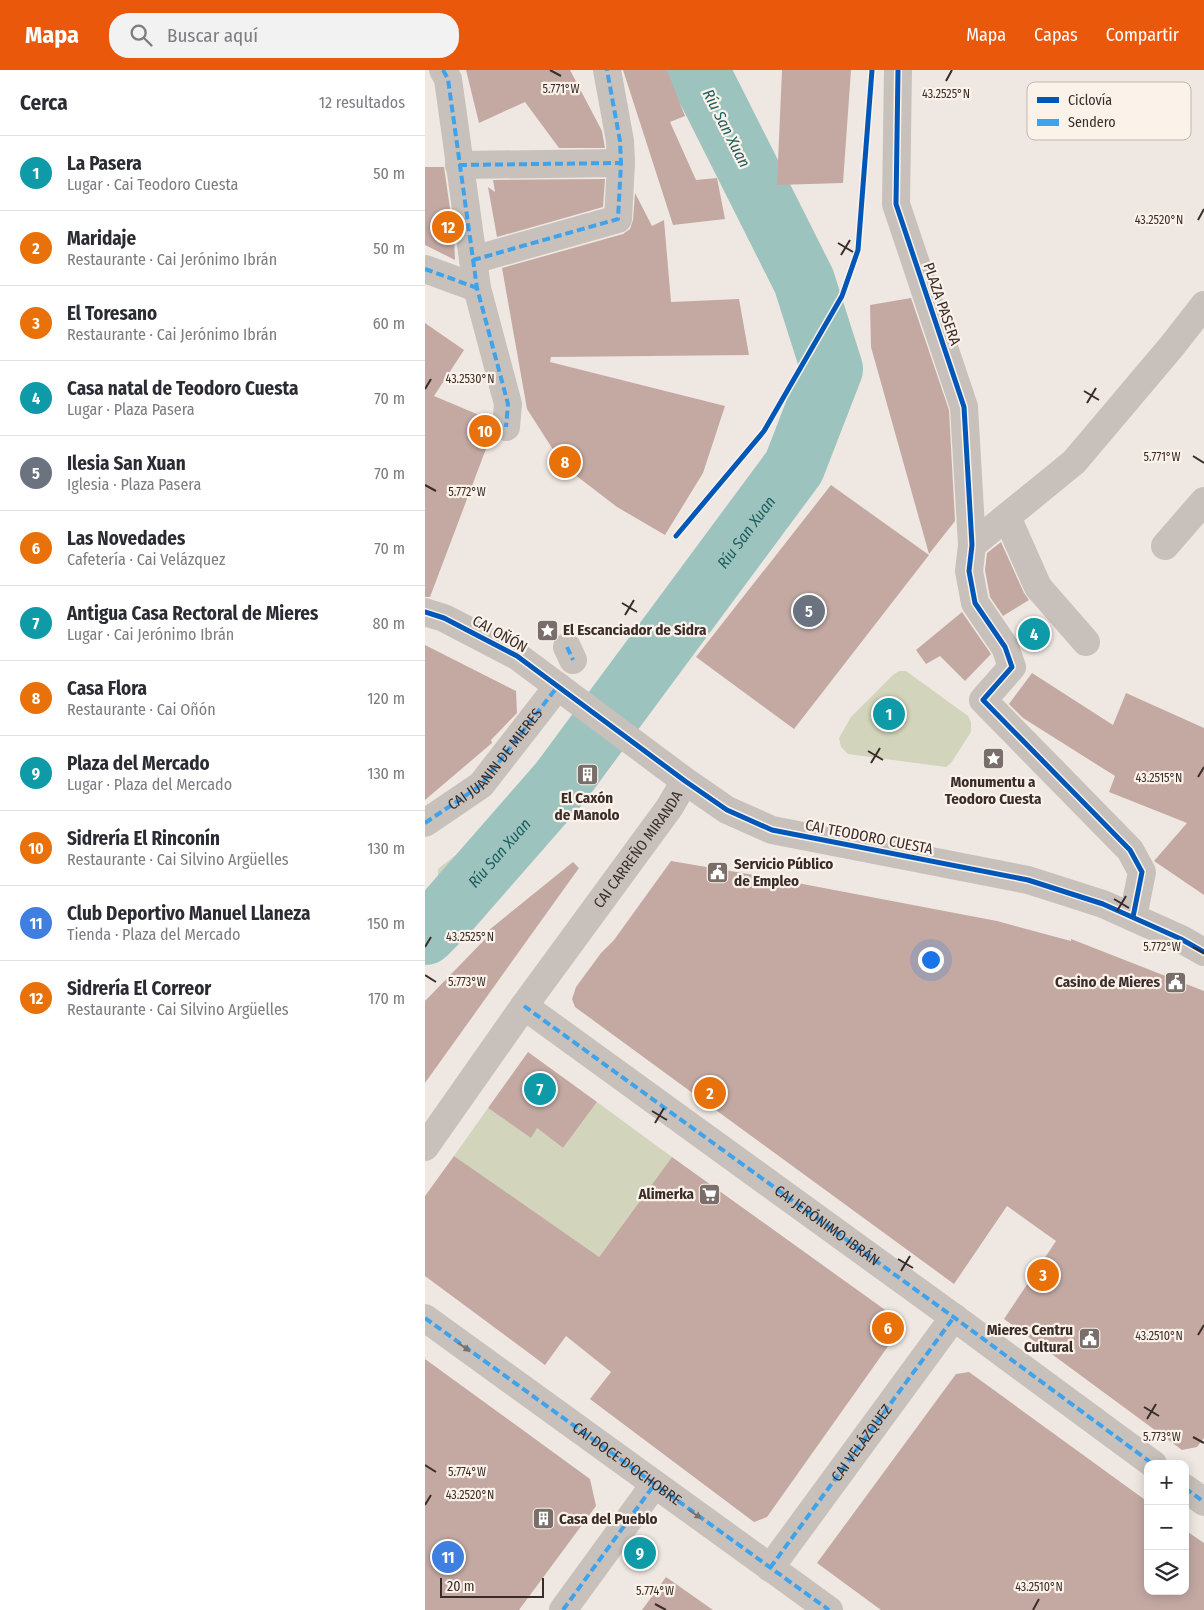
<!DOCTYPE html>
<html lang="es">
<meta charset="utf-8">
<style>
body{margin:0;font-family:"Fira Sans Condensed",sans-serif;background:#f2f2f3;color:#2b2b33}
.controls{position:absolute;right:15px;bottom:15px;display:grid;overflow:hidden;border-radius:10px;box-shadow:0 2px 12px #0003}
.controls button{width:45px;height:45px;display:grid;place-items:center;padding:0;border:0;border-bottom:1px solid #e1e1e2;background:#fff;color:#2b2b33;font:25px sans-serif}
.scale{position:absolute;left:15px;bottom:12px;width:104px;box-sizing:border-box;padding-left:5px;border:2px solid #392c29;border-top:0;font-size:14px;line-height:18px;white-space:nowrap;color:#392c29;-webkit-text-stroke:4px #fbf2ea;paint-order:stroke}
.you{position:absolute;left:505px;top:889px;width:18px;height:18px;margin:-12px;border:4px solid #fff;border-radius:50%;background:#1a73e8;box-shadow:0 0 0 8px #1a73e833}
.badge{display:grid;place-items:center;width:32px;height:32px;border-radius:50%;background:#ea580c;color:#fff;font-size:16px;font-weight:700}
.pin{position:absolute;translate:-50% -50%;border:2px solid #fff;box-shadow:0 1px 5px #0006}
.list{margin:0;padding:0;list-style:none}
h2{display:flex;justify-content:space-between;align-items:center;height:65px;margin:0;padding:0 20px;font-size:21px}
h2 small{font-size:16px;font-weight:400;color:#7c7c81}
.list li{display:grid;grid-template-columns:32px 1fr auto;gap:15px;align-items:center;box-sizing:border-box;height:75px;padding:0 20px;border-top:1px solid #e1e1e2}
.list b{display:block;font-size:19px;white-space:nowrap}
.list p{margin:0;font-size:16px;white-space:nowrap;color:#7c7c81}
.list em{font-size:16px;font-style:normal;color:#7c7c81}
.icon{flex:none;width:28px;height:28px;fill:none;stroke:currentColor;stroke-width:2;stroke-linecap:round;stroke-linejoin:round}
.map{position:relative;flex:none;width:779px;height:1540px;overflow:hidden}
header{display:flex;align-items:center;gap:30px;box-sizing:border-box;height:70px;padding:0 25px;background:#ea580c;color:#fff}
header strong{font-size:24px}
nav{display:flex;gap:28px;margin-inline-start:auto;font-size:18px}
.search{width:350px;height:45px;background:#f2f2f3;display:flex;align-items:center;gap:12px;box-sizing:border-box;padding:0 18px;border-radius:20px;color:#7c7c81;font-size:19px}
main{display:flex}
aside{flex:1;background:#fff}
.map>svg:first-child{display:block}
.green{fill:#d2d4bc}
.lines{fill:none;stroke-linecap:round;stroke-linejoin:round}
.river{stroke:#9dc3bf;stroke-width:62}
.building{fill:#c4a9a3}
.pedestrian{stroke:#c8c0bb;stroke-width:28}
.minor{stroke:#c8c0bb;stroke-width:28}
.tertiary{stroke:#c8c0bb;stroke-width:28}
.quiet{stroke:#3fa3eb;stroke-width:4;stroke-dasharray:8 4;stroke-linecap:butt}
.cycleway-casing{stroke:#fbf2ea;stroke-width:8}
.cycleway{stroke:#0057b8;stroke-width:5}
.oneway{fill:#796f6b}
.ticks{fill:none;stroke:#392c29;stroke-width:2}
.labels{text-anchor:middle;stroke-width:4.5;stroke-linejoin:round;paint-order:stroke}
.street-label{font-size:15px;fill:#392c29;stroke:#fbf2ea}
.poi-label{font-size:15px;font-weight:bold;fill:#392c29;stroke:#fbf2ea;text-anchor:start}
.water-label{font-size:16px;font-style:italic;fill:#1b5e5c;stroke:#fbf2ea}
.key{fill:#fbf2ea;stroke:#c1b7b0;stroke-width:1}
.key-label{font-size:14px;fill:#392c29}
.ticks-label{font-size:12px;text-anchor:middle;fill:#392c29;stroke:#fbf2ea;stroke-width:4.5;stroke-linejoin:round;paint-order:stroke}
</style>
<header>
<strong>Mapa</strong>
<div class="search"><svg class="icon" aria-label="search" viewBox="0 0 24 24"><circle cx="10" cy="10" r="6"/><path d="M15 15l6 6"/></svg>Buscar aquí</div>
<nav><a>Mapa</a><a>Capas</a><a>Compartir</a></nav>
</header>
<main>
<aside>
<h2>Cerca<small>12 resultados</small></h2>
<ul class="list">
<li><span class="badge" style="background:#0f9aa8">1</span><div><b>La Pasera</b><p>Lugar · Cai Teodoro Cuesta</p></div><em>50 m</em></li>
<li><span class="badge" style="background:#e8710a">2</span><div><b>Maridaje</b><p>Restaurante · Cai Jerónimo Ibrán</p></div><em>50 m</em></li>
<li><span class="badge" style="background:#e8710a">3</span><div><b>El Toresano</b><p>Restaurante · Cai Jerónimo Ibrán</p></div><em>60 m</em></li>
<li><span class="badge" style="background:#0f9aa8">4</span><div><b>Casa natal de Teodoro Cuesta</b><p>Lugar · Plaza Pasera</p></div><em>70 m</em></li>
<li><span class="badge" style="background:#6b7280">5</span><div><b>Ilesia San Xuan</b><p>Iglesia · Plaza Pasera</p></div><em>70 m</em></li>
<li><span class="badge" style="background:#e8710a">6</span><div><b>Las Novedades</b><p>Cafetería · Cai Velázquez</p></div><em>70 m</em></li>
<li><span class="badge" style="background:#0f9aa8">7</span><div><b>Antigua Casa Rectoral de Mieres</b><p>Lugar · Cai Jerónimo Ibrán</p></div><em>80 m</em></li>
<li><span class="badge" style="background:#e8710a">8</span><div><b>Casa Flora</b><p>Restaurante · Cai Oñón</p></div><em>120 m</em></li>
<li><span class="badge" style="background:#0f9aa8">9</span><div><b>Plaza del Mercado</b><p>Lugar · Plaza del Mercado</p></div><em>130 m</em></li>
<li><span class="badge" style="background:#e8710a">10</span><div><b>Sidrería El Rinconín</b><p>Restaurante · Cai Silvino Argüelles</p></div><em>130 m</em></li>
<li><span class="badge" style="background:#3f7fe0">11</span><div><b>Club Deportivo Manuel Llaneza</b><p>Tienda · Plaza del Mercado</p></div><em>150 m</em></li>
<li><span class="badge" style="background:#e8710a">12</span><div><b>Sidrería El Correor</b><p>Restaurante · Cai Silvino Argüelles</p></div><em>170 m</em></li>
</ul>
</aside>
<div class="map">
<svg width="779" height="1540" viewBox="0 0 779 1540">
<rect width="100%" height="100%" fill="#efe8e2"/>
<path class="green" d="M474,601H481L543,646L546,652V662L526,693L521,697L423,684L416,677L414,668L426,647L468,605Z
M60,762L30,806L13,823V799Z
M172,1032L247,1087L173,1188L29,1086L63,1038L105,1067L112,1058L138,1078Z"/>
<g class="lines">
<path class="river" id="s1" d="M0,864L23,841L135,713L369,397L407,299L379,211L273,0"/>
</g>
<path class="building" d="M41,0H145L177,61L180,78H134L100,32L54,53Z
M198,0H242L260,46L245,52L271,110L292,108L300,149L248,155Z
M357,0H426L418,113L352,115Z
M0,97H19L29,166L30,190L0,175Z
M180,109L178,137L72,167L63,117L70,122L68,110Z
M210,123L227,156L239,150L246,232L314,229L324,285L126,287L125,292L300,336L278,403L240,465L192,437L149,404L134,389L102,339L77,198L198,164L205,159L208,150Z
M486,228L524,340L530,451L504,484L446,277L445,235Z
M0,253L39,280L9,326L66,350L67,363L5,527H0Z
M406,415L504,485L369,659L271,587Z
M576,472L599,523L604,530L578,546L565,527L560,500L562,483Z
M537,542L566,584L540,611L515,586L501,594L491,580Z
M0,575L91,621L92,643L66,670L67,673L0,730Z
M607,603L688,655L701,623L779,658V825L729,791L762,753L684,722L690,706L598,648L584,634Z
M246,791L341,807L572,851L646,871V869L779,921V1368L772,1377L757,1380L579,1249L631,1171L582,1136L529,1214L150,937L147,929L151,917L176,883L189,870Z
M148,792L154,798L0,1013V931L67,862L64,860Z
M103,982L172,1032L138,1078L112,1058L106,1068L63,1038Z
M29,1086L174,1187L247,1087L470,1247L471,1265L342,1447L329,1452L165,1329L186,1302L141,1266L120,1295L0,1206V1126Z
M0,1289L165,1409L171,1436L94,1540H0Z
M544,1302L723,1432V1521H760V1460L779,1473V1540H456L392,1493L531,1304Z
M241,1507L288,1540H217Z"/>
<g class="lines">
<g class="pedestrian">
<path d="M18,0L23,9L52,218L83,334L81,357"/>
<path d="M34,95L196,93"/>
<path d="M48,190L193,149L196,93L195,71L182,0"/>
<path d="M0,199L52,218"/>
<path d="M142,577L148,590"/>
<path d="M0,753L56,715L133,616"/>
<path id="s2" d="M99,936L538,1254L728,1394"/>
<path d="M0,1248L404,1540"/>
<path d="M760,1418L779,1432"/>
<path id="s3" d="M345,1498L529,1247"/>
<path d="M138,1540L229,1415"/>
</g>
<g class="minor">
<path d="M473,0L471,134L539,337L547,475L544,501L550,533L580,577L587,597L558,630L705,780L717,802L708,847"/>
<path d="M582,447L613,517L661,572"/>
<path d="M547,475L649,392L747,276L779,235"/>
<path d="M740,476L779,431"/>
<path id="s4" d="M0,1077L99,936L244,738L260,711"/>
</g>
<path class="tertiary" d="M0,542L19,548L92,586L260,711L302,740L347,760L603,810L678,834L756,869L779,882"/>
<g class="quiet">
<path d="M18,0L23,9L52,218L83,334L81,357"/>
<path d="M34,95L196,93"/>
<path d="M48,190L193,149L196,93L195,71L182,0"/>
<path d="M0,199L52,218"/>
<path d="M142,577L148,590"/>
<path id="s5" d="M0,753L56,715L133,616"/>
<path d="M99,936L538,1254L728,1394"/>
<path id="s6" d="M0,1248L404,1540"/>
<path d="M760,1418L779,1432"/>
<path d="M345,1498L529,1247"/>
<path d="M138,1540L229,1415"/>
</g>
<defs>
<path id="cycleway" d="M473,0L471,134L539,337L547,475L544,501L550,533L580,577L587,597L558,630L705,780L717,802L708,847
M251,466L339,361L417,226L433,180L447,0
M0,542L19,548L92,586L260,711L302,740L347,760L603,810L678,834L756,869L779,882"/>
</defs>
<use href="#cycleway" class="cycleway-casing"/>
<use href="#cycleway" class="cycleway"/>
</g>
<defs><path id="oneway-solid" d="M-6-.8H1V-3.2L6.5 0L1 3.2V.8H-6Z" transform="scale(1.25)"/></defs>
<g class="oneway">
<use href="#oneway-solid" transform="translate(39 1277) rotate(36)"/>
<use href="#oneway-solid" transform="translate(270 1444) rotate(35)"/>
</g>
<path class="ticks" d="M125,0L136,6M521,11L527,0M773,150L779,139M413,173L428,182M416,185L425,170M0,319L6,309M659,321L674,330M662,333L671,318M768,386L779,393M0,415L11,421M197,533L212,542M200,545L209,530M443,681L458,690M446,693L455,678M773,707L779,697M689,829L704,838M692,841L701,826M0,877L6,867M768,877L779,883M0,905L11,912M227,1041L242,1050M230,1053L239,1038M473,1189L488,1198M476,1201L485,1186M773,1265L779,1255M719,1337L734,1346M722,1349L731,1334M768,1367L779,1373M0,1395L11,1402M0,1435L6,1425M230,1534L241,1540M608,1540L614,1529"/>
<defs>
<symbol id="sight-square" viewBox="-11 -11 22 22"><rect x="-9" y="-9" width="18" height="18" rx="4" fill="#796e6a" stroke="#fbf2ea"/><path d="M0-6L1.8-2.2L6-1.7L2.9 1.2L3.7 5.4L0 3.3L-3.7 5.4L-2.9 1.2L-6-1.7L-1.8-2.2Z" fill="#fff"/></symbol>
<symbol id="building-square" viewBox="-11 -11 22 22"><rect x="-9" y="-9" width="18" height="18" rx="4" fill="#796e6a" stroke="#fbf2ea"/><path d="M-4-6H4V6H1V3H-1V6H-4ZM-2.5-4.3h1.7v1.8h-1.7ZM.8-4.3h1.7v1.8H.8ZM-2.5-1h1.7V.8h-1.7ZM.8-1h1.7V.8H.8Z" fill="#fff"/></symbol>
<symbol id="civic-square" viewBox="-11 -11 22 22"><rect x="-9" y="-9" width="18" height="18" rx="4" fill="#796e6a" stroke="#fbf2ea"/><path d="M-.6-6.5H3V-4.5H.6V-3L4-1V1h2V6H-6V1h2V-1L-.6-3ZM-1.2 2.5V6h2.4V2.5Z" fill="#fff"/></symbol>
<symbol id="supermarket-square" viewBox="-11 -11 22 22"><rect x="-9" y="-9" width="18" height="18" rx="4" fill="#796e6a" stroke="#fbf2ea"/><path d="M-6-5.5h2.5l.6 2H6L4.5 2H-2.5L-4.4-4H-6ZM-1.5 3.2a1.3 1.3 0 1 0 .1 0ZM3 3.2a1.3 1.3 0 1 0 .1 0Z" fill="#fff"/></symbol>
</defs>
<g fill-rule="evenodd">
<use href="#sight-square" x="110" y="548" width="25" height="25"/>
<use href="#sight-square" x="556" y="676" width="25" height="25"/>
<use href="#building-square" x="150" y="692" width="25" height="25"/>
<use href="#civic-square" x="280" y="790" width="25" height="25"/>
<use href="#civic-square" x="738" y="900" width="25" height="25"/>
<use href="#supermarket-square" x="272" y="1112" width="25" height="25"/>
<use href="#civic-square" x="652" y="1256" width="25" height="25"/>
<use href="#building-square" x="106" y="1436" width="25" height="25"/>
</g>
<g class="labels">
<g class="street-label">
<text transform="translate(517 234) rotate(71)" y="5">PLAZA PASERA</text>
<text transform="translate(75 564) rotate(29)" y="5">CAI OÑÓN</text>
<text dy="5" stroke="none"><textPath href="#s5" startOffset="96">CAI JUANIN DE MIERES</textPath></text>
<text transform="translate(444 767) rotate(11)" y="5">CAI TEODORO CUESTA</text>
<text dy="5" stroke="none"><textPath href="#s4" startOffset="366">CAI CARREÑO MIRANDA</textPath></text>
<text dy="5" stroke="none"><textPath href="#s2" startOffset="374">CAI JERÓNIMO IBRÁN</textPath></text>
<text dy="5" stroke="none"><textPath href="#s3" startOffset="155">CAI VELÁZQUEZ</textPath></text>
<text dy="5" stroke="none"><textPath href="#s6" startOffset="249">CAI DOCE D'OCHOBRE</textPath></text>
</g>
<g class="poi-label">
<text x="138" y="565">El Escanciador de Sidra</text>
<text x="568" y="717" text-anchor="middle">Monumentu a<tspan x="568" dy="17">Teodoro Cuesta</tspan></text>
<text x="162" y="733" text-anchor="middle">El Caxón<tspan x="162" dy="17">de Manolo</tspan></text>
<text x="309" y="799">Servicio Público<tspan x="309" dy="17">de Empleo</tspan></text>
<text x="735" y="917" text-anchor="end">Casino de Mieres</text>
<text x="269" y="1129" text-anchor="end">Alimerka</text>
<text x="648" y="1265" text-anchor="end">Mieres Centru<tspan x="648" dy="17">Cultural</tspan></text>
<text x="134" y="1454">Casa del Pueblo</text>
</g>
<g class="water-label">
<text transform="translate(302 58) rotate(63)" y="6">Ríu San Xuan</text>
<text dy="6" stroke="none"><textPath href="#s1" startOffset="515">Ríu San Xuan</textPath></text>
<text dy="6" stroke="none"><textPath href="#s1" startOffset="110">Ríu San Xuan</textPath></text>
</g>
</g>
<rect x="602" y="12" width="164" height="58" rx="8" class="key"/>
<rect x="612" y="27" width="22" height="6" fill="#0057b8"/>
<rect x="612" y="49" width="22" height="7" fill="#3fa3eb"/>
<g class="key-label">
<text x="643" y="35">Ciclovía</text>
<text x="643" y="57">Sendero</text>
</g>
<g class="ticks-label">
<text x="136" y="23">5.771°W</text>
<text x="521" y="28">43.2525°N</text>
<text x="734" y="154">43.2520°N</text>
<text x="45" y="313">43.2530°N</text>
<text x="737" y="391">5.771°W</text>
<text x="42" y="426">5.772°W</text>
<text x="734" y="712">43.2515°N</text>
<text x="45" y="871">43.2525°N</text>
<text x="737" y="881">5.772°W</text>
<text x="42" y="916">5.773°W</text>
<text x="734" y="1270">43.2510°N</text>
<text x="737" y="1371">5.773°W</text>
<text x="42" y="1406">5.774°W</text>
<text x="45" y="1429">43.2520°N</text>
<text x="614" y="1521">43.2510°N</text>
<text x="230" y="1525">5.774°W</text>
</g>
</svg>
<div class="controls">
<button>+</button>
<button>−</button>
<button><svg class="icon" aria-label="layers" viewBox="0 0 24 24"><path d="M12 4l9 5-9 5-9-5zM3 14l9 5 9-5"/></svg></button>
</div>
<div class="scale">20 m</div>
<div class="you"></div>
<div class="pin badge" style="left:464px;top:644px;background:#0f9aa8">1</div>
<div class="pin badge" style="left:285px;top:1023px;background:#e8710a">2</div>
<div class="pin badge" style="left:618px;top:1205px;background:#e8710a">3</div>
<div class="pin badge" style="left:609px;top:564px;background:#0f9aa8">4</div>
<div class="pin badge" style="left:384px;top:541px;background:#6b7280">5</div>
<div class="pin badge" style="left:463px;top:1258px;background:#e8710a">6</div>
<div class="pin badge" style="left:115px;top:1019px;background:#0f9aa8">7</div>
<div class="pin badge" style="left:140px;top:392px;background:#e8710a">8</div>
<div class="pin badge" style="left:215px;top:1483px;background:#0f9aa8">9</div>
<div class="pin badge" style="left:60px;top:361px;background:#e8710a">10</div>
<div class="pin badge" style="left:23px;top:1487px;background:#3f7fe0">11</div>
<div class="pin badge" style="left:23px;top:157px;background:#e8710a">12</div>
</div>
</main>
